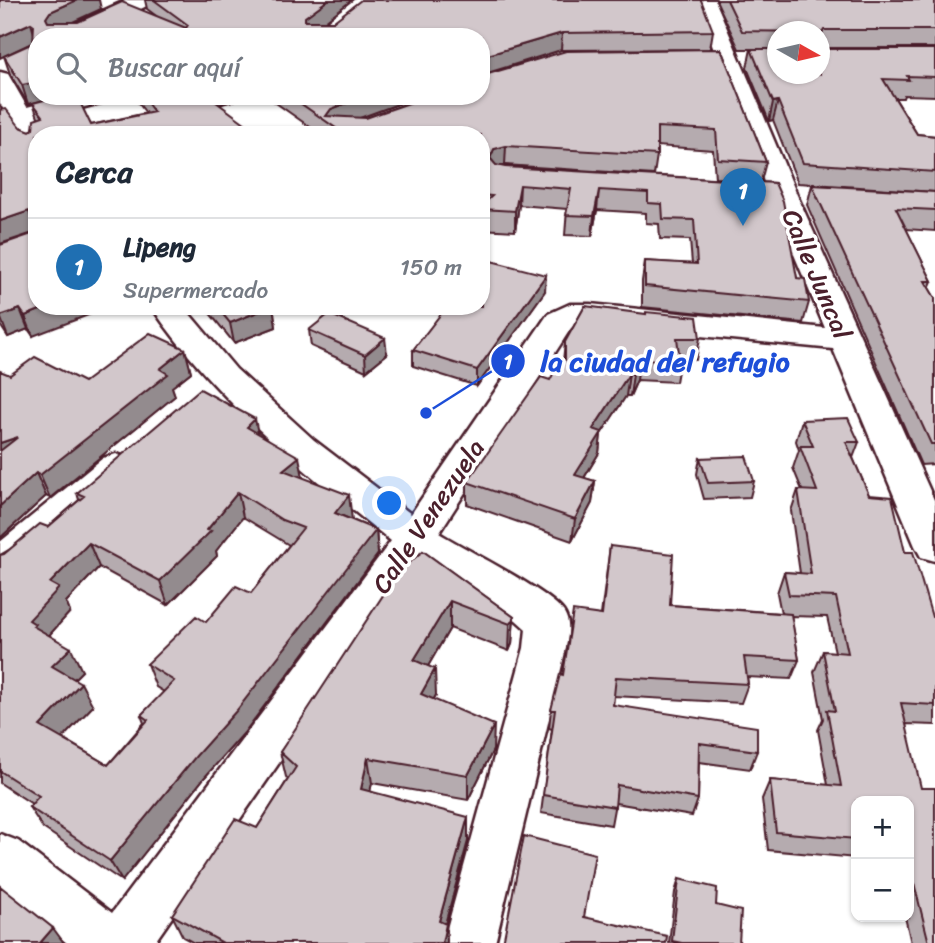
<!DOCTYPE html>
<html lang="es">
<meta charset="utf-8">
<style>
body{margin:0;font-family:Sriracha,sans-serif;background:#f6f6f7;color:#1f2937}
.controls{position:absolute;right:21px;bottom:21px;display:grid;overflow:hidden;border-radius:14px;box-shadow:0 2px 5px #0004}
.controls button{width:63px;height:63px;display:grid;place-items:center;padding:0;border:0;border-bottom:2px solid #e0e1e3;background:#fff;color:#1f2937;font:35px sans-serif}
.compass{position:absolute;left:767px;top:21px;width:63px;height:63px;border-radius:50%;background:#fff;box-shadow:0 2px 5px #0004;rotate:98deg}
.you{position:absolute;left:390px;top:504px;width:24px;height:24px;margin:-18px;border:5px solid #fff;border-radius:50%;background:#1a73e8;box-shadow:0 0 0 10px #1a73e833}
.badge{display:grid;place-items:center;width:46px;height:46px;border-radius:50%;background:#1f6fb2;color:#fff;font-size:23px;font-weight:700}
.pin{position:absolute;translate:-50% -58px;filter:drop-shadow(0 2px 4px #0008)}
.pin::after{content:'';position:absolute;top:37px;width:24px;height:21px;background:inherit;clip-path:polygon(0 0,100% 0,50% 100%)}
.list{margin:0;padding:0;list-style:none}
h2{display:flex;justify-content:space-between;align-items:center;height:91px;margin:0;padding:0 28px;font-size:30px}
h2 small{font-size:23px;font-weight:400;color:#747a83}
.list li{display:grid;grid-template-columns:46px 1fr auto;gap:21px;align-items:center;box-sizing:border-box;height:98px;padding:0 28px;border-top:2px solid #e0e1e3}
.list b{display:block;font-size:26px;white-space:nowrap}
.list p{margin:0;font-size:23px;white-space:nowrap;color:#747a83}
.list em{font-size:23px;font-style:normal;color:#747a83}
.icon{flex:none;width:38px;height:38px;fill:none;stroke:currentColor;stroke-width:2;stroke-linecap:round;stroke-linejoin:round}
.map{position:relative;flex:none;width:935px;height:943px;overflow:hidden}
.search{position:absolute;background:#fff;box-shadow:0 2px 5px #0004;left:28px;top:28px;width:462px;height:77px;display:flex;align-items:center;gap:18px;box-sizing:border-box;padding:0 24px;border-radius:28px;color:#747a83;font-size:26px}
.panel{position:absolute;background:#fff;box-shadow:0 2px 5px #0004;left:28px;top:126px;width:462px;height:189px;border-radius:28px}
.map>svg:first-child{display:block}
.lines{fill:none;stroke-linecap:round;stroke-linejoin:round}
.minor-casing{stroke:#4a1f2b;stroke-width:5}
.minor{fill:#fff;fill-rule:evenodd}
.wall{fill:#b5abaf;stroke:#4a1f2b;stroke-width:2;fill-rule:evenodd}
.shaded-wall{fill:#938b8e;stroke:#4a1f2b;stroke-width:2}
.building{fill:#d2c7cb;stroke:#4a1f2b;stroke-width:2;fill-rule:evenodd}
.labels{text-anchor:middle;stroke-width:7;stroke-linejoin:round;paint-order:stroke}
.street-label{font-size:26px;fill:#4a1f2b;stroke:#fff}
.leader{fill:none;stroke:#1d4ed8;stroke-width:2.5}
.callout-dot{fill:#1d4ed8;stroke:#fff;stroke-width:2.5}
.mark-label{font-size:21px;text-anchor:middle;font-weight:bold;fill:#fff}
.callout-label{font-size:28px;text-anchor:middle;font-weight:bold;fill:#1d4ed8;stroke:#fff;stroke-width:7;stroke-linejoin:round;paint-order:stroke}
</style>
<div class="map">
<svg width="935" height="943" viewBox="0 0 935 943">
<rect width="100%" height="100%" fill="#fff"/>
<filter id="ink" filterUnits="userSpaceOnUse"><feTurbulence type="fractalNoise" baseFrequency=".0143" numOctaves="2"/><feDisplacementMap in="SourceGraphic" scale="14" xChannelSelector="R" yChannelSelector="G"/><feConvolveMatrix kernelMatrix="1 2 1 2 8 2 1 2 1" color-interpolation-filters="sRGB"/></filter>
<g filter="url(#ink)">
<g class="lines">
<defs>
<path id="minor" d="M127,0H154L151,4L82,37H53L56,32Z
M695,0H715L797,195L935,502V561L921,557L915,546L833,349L577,324L571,328L439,533C466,550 546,589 563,611C571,622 568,635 566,648L495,943H443L524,648L526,629L516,620L420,560L154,943H67L0,889V834L18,841L112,913L391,541C303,470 215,400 151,306H183L236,369L314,440L411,514L548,314L570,304H590L825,328L769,195Z
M0,72L8,74L27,107L70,96H112L108,101L35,120L46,135H37V148L28,145L13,125L0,128V114L5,112L0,103Z
M116,454L129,458L134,467L129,476L14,576L0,581V542L103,458Z"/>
</defs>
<use href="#minor" class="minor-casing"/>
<use href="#minor" class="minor"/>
</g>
<path class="wall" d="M0,0L101,9L73,22L155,15L147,9L145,0H352L325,21L713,31L710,49L561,50L481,75V37H37L91,125L146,113L133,96H249L219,105L33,336L28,329L8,337L0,325V245L32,234V233L0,244L1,110L20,127L30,131L33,129L38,117L33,103L28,104L10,74L4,56Z
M716,0H935V48H823L935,49V96L904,95L903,98H895L917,134L935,136V192L798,183L773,120L769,121L747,68L751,49H759H739ZM778,32H820L778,74Z
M721,49L766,162L761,181L715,178L713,150L657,146V155L654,175L505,165L502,166L775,183L797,278L809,302L803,323L642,307V281L645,261L692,264L690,240L660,239L659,224L646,223V213L597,210L592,236L565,235L567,209L519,205L515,231L481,229V135L320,134L266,96H420L359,118H366L482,77Z
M812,185L935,192V231L906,229L932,281L929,288L935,298V464L921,465L807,205Z
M489,253V261L545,291L477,386L413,366V350Z
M204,306H273L276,327L234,343Z
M585,306L700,338L696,360L680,359L676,382L637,380L630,396H626L601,434L599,453L584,478L595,481L592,503L572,541L467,504V482L550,380L563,361L565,342Z
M309,330L387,354L366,371L311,346Z
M185,349L191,372L172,387L175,396L50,498L46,496L0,538L10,375L84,382Z
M802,420L859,442L853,458L869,495L905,552L932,617H935V725L906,724L935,943H911L905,917H909V801H856V858L768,850L762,799L770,780L828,785L818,730L823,719L814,672L823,651L835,652L827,617L791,616L799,660L791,679L747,677L748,684L741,703L614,696L613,705L757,751L750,769L699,762L698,799L692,816L615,803L611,825L541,813L552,729L549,728L551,710L563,675L601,615L610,546L670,605L781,613L777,593L784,572L800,573L791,511L798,490H802L793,468L799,450L796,441Z
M258,434L303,478L352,520L376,530L378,554L244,733L204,778L122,881L43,828L29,807L32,804L0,783V555L48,527L79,500L77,493ZM243,517L289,545L251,593L206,622L147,664L156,687L164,692L141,715L144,723L108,765L62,738L93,706L74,679L82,671L49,635L70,612L66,602L99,567L168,605L217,556L216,551Z
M700,458L754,481L750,497L704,499L697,474Z
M423,551L514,617L512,644L509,651L450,628L428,666L436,695L434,699L493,750L468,800L372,783L370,791L468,841L446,924L447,943H194L183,937L172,915L257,828L288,779L286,777L280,752Z
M679,879L716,905L739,943H669L675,892Z"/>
<path class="shaded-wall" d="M77,0H99L101,9L55,30L51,36L46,18L50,12Z
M328,0H352L307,35V37L305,17Z
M31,23L36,41L0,58V37Z
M562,33L561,50L481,75V57Z
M37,82V96H61L28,104L22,85Z
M201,96H249L203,109Z
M366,96H420L335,127L326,116L331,109Z
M778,101L773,120L769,121L773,102Z
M506,146L505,165L494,169L490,158L494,149Z
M520,185L519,205L515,231V211Z
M599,190L597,210L592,236L594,216Z
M29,211L36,232L0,244V221Z
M489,253V268L483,259Z
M546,275L545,291L477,386V370Z
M50,306H112L33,336L25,316Z
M273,306L276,327L234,343L230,323Z
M20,309L28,329L8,337L0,316Z
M385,338L387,354L366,371L365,355Z
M185,349L191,372L172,387L175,396L50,498L40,475L160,369Z
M640,359L637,380L630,396L633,374Z
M629,374L626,396L601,434L599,453L573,496L575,475L593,429Z
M255,419L260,443L247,427Z
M18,437L0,470V443Z
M299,457L304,482L283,470Z
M36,473L46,496L0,538V506Z
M595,481L592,503L572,541L575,519Z
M238,492L243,517L216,551L217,556L168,605L160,581L207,530Z
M349,495L352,520L335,513Z
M376,530L378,554L244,733L204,778L122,881L110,861Z
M89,543L99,567L66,602L70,612L44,641L29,620L50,583Z
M450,601V628L416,687L414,660Z
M514,617L512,644L509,651L510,624Z
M71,648L82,671L64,689L52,666Z
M435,669L436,695L422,720L421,694Z
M81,683L93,706L53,748L40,726Z
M494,725L493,750L468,800V775Z
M368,758L372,783L365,814L361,789Z
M468,817V841L440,942L439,921Z
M446,924L447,943H442Z
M53,928L64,943H40Z"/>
<path class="building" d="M0,0H77L50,12L46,18L48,22H78L122,2L186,28L188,25L154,0H328L305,17V21H334L361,0H701L713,31L562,33L481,57V37H37V82L22,85L4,56L33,43L34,25L31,23L0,37Z
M727,0H935V30H824L822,33L823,49H935V77L907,76L909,80L883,79L917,134L935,136V172L803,163L778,101L773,102L751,49H778V74H820V32L742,31Z
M721,49L766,162L718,159L716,130L657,127V155L506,146L494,149L490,158L496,165L505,167L775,183L783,201L797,278L805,279L809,302L645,286V261L697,264L694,220L663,219L662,204L648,203V193L599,190L594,216L566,215L571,189L520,185L515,211L481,209V206L492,196L481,195V135H318L337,129L290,96H366L331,109L326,116L366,118L429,96H481V76L566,51Z
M59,96H77L91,125L154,112L142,96H208L261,135H37V306H50L25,316L20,309L0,316V245L32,234L33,214L29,211L0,221V110L6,109L20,127L30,131L33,129L34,119L43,116L33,103Z
M812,185L935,192V210L896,208L932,281H925L935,298V444H931Z
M481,250L489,253L483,259L546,275L477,370L413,350L447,306H481Z
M216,306H272L230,323Z
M585,306L646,314V312L697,317L700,338H677L680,361L640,359L633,374H629L593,429L602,432L575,475L595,481L575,519L467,482L541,377L550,380L559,363L565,360V342Z
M329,314L385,338L365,355L309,330Z
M150,333L185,349L160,369L168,374L40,475L36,473L0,506V451L18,437L0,443V371L10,375L35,357L84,382Z
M200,389L255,419L247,427L299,457L283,470L349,495L335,513L376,530L237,710L196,756L110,861L29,807L39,796L0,771V555L4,554L40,524L48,527L84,496L77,493ZM238,492L282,520L303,528L251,593L236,586L206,622L196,616L147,664L174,681L141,715L148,720L108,765L40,726L81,683L52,666L71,648L33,626L35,624L29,620L59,588L50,583L89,543L160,581L211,531L207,530Z
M848,418L859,442H846L869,495L892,497L905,552H913L932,617H935V705L901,703L921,788H935V943H929L913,879L909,878V801H856V839L776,832L770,780L841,786L827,710L835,711L823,651L848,653L836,597L789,595L784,572L811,574L798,490L817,491L800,446H813L802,420Z
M746,456L754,481L708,483L700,458Z
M610,546L673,554L670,605L791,614L799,660L744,657L748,684L616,677L613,705L757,727V751L699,743L698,799L617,785L615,807L543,795L555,710H551L560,674L563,675L573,611L602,615Z
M423,551L514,617L510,624L450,601L414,660L435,669L421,694L494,725L468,775L368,758L361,789L468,817L439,921L446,924L442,943H223L172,915L235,819L257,828L296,767L280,752L399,571Z
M524,836L595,854L584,917L667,936L666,943H503Z
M679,879L717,888L716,905L741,911L739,943H682L672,941Z
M0,886L53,928L40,943H0Z"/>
</g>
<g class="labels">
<g class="street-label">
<text transform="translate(817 274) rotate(67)" y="9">Calle Juncal</text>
<text transform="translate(428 516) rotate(-56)" y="9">Calle Venezuela</text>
</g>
</g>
<path class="leader" d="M426 413L508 361"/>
<g class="callout-dot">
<circle cx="426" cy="413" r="7"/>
<circle cx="508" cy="361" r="18"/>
</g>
<g class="mark-label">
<text x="508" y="369">1</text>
</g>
<g class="callout-label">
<text x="665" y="371">la ciudad del refugio</text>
</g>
</svg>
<div class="controls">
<button>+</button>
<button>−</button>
</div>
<svg class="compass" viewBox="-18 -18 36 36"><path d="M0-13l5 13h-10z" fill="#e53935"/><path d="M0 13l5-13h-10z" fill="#747a83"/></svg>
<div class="you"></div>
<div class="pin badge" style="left:743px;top:226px">1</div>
<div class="search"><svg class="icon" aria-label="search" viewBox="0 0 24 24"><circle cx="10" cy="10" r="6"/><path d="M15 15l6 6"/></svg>Buscar aquí</div>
<section class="panel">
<h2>Cerca<small></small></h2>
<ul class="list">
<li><span class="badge">1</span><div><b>Lipeng</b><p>Supermercado</p></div><em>150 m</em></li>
</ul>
</section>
</div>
